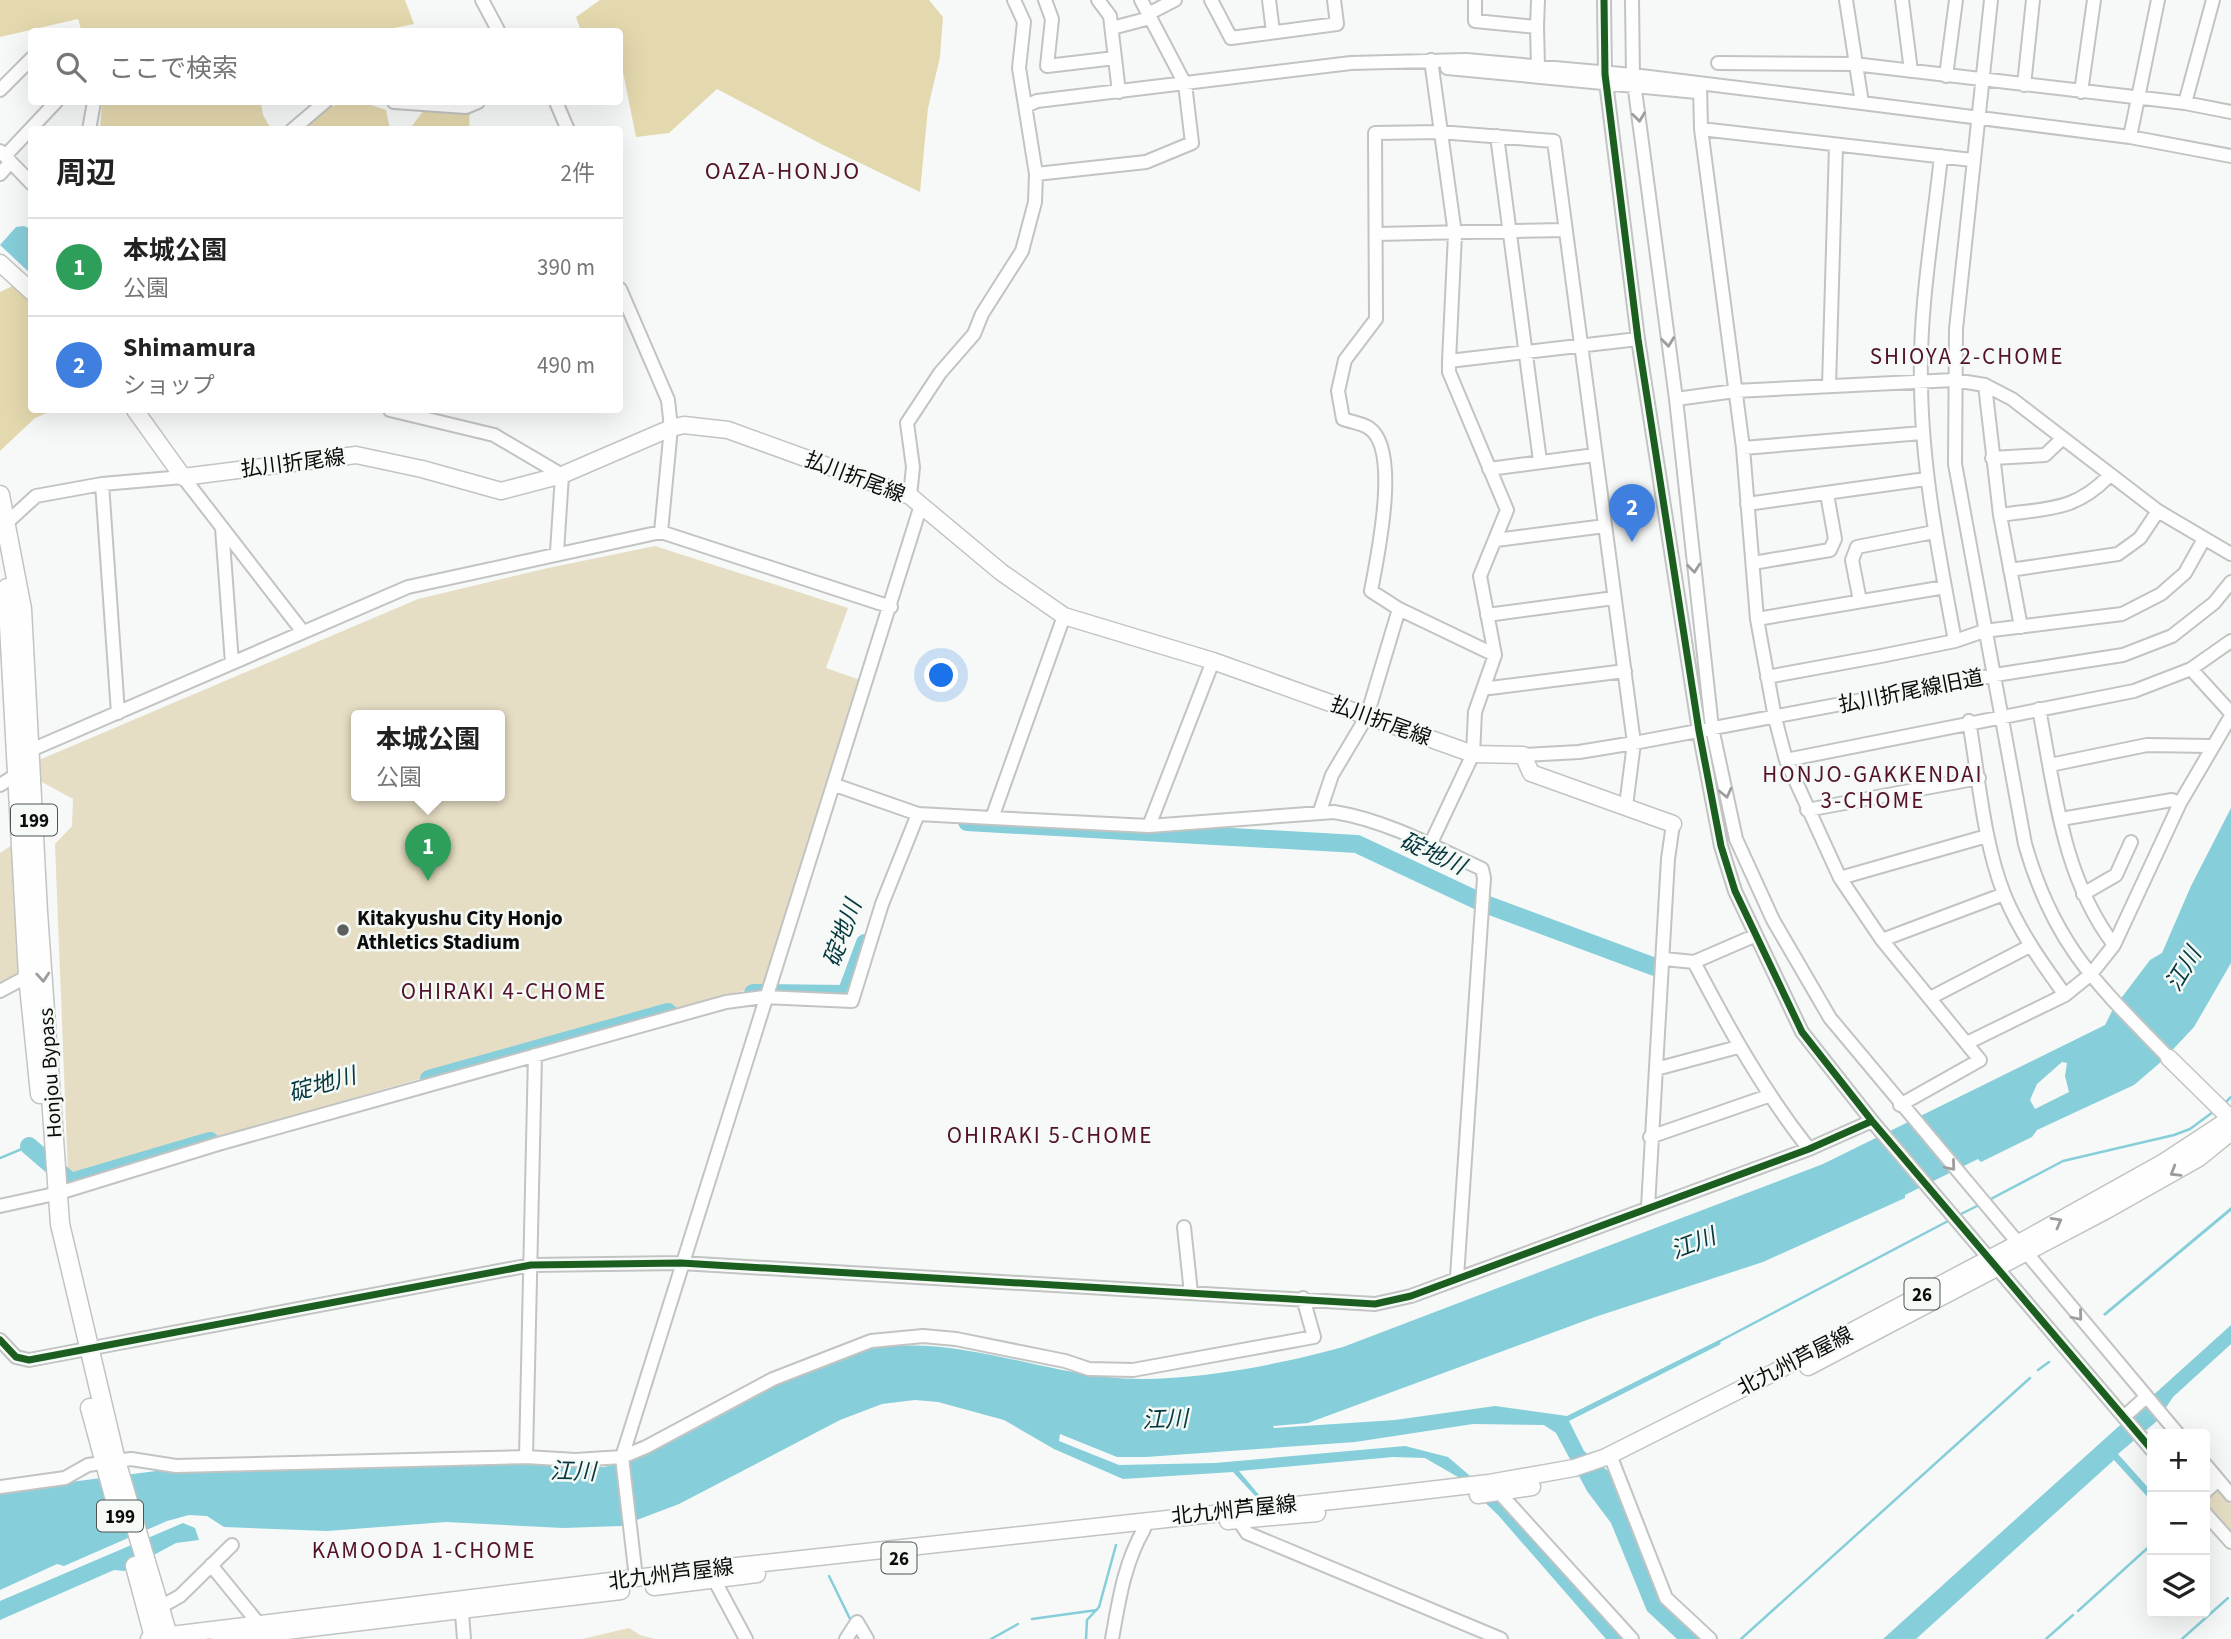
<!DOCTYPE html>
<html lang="ja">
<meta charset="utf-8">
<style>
body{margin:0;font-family:"Source Sans 3","Noto Sans JP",sans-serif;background:#f6f6f6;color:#222}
.controls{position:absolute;right:21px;bottom:21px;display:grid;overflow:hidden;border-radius:7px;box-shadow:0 7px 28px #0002}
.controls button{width:63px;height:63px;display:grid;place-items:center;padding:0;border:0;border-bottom:2px solid #e0e0e0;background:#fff;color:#222;font:35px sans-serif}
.you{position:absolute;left:942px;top:676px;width:24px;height:24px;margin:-18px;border:5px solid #fff;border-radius:50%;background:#1a73e8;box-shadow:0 0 0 10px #1a73e833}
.badge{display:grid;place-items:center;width:46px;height:46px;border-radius:50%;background:#d93025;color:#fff;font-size:23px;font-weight:700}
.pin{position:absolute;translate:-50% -58px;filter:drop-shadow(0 2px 4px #0008)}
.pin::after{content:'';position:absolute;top:37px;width:24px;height:21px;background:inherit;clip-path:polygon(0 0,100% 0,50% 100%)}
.popup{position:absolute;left:351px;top:710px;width:154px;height:91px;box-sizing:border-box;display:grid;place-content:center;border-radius:7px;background:#fff;filter:drop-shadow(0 2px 5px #0005);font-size:23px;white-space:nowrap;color:#767676}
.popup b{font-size:26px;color:#222}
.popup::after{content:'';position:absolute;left:50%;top:100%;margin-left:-14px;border:14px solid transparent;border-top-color:#fff}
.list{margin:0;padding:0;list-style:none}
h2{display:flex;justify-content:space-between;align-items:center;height:91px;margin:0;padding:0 28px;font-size:30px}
h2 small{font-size:23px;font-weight:400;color:#767676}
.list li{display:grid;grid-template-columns:46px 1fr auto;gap:21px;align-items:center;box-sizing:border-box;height:98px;padding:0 28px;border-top:2px solid #e0e0e0}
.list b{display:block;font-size:26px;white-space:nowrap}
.list p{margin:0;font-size:23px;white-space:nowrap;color:#767676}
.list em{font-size:23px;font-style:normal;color:#767676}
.icon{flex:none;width:38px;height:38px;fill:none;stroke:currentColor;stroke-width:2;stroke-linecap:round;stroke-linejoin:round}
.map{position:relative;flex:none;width:2231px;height:1639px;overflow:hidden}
.search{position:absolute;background:#fff;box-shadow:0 7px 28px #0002;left:28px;top:28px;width:595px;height:77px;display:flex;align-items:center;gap:18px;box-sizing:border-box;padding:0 24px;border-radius:7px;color:#767676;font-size:26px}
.panel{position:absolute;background:#fff;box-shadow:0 7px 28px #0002;left:28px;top:126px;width:595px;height:287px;border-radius:7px}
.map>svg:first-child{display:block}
.green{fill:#e6dec4;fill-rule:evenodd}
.forest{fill:#e4d8ae}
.water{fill:#86ceda;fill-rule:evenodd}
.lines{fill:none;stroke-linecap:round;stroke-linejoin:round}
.stream{stroke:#86ceda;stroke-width:2.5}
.river{stroke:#86ceda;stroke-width:18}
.minor-casing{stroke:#c1c4c2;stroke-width:16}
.major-casing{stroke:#c1c4c2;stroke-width:19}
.highway-casing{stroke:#c1c4c2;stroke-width:21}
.minor{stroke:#fefefe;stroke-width:12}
.major{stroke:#fefefe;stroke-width:16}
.highway{stroke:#fefefe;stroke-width:18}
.cycleway-casing{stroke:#f5faf6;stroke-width:11}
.cycleway{stroke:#1b5e20;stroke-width:7}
.oneway{stroke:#9d9d9d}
.poi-dot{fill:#5d5f5e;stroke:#f5faf6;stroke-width:2.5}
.labels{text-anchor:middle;stroke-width:5;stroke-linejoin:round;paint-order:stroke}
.shield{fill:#f5faf6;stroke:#515352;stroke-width:2}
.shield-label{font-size:19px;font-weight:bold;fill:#0b0c0b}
.street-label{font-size:21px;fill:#0b0c0b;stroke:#f5faf6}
.poi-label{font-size:21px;font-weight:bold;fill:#0b0c0b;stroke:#f5faf6;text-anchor:start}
.neighbourhood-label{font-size:23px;letter-spacing:2px;fill:#54112b;stroke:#f5faf6}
.water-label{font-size:23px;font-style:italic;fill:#073840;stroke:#f5faf6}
.quarter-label{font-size:24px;letter-spacing:2px;fill:#54112b;stroke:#f5faf6}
</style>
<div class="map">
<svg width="2231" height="1639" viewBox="0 0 2231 1639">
<rect width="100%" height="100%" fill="#f6f9f7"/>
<path class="green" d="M655,546L848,608L826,668L863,681L764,990L743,991L532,1046L75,1179L68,1176L55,844L72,826L73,799L40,781L39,760L418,599L548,568ZM356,715H500V795H356Z
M15,843L21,978L0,990V853Z
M2216,1486L2231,1504V1536L2205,1506V1496Z
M629,1628L640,1635L655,1639H582Z"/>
<path class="forest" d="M0,0H405L414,24L374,32H82L78,19L0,37Z
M600,0H929L943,17L940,57L928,108L920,192L823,145L717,89L669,133L636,137L620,57V32L581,31L576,17Z
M102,102H261L263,115L271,129H100Z
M347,102H362L386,110L390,129L304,130L325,108Z
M430,102H470L469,129L409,130Z
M17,284L31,298L32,410H54L35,418L0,451V292Z"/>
<path class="water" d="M24,226L31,229V274L0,245L16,227Z
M2231,808V963L2194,1027L2162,1061L2134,1085L2037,1130L2032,1137L1981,1162L1978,1159L1905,1195V1198L1763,1262L1595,1317L1308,1423L1273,1426L1274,1428L1395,1420L1495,1406L1567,1416L1719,1340L1721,1344L1569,1421L1584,1451L1614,1476L1664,1599L1706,1639H1677L1647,1611L1611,1523L1587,1491L1556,1433L1544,1425L1473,1424L1355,1442L1146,1457H1117L1060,1434L1059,1441L1119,1465L1215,1463L1405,1446L1448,1457L1505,1506L1625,1639H1606L1498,1515L1458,1477L1425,1458L1393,1457L1239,1471L1260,1496L1257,1498L1233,1472L1123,1479L1054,1449L1004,1420L938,1402L915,1400L882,1404L840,1420L679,1504L621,1526L563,1528L446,1522L327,1531L224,1527L207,1516L189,1515L167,1521L64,1566L57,1564L0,1590V1491L172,1469L531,1464L604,1467L635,1460C670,1443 704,1425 739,1406C779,1384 819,1359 865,1350C947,1333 1025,1368 1106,1377C1176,1385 1274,1366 1343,1347L1823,1164L2105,1025L2113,1009L2150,960L2162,953L2191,886ZM2062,1062L2067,1063L2065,1076L2069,1092L2035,1109L2030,1100L2037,1084Z
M2231,1207V1211L2105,1316L2103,1314Z
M2231,1325V1344L2173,1397L2157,1421L2118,1454L2152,1492V1502L2114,1460L1916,1639H1883Z
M183,1523L195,1528L199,1540L176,1543L124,1571L114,1570L0,1620V1601Z"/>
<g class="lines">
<path class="stream" d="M2224,1104L2231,1097
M0,1158L29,1146
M1987,1201L2063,1161L2174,1135L2190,1129L2213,1112
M1959,1215L1981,1204
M1718,1342L1950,1220
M2038,1370L2049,1362
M829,1576L852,1623
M2078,1611L2152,1544
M1032,1619L1097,1610
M991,1639L1018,1624
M1086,1639L1087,1620L1099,1607L1116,1545
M1741,1639L2030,1378
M2046,1639L2073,1615
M2182,1639L2228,1598"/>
<path class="river" d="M967,822L1357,844L1485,904L1655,967
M753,993L846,994L865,943
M429,1079L668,1012
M29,1146L71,1182L210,1141"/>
<defs>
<path id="minor" d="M482,0L499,32
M1045,0L1052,19L1047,66L1115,58
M1098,0L1110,16L1119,92
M1211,0L1231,38L1337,24L1334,0
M1269,0L1273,32
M1475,0V21L1537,27L1538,0
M1604,0L1605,74L1638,339L1699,731L1721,846L1735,891L1802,1032L1872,1121L2152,1450
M1632,0L1633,75L1676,399L1712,728L1736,839L1773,920L1830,1018L2178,1434
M1846,0L1862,103
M1902,0L1911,71
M1991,0L1956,329L1955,464L2025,844C2054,946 2098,985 2169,1058
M1148,14L1175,0
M1537,27L1538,66
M1112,28L1150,18
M1431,60L1455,234L1449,361L1638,339
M1718,63L1854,64L2185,103L2231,112
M1447,68L1697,92
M1946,76L1956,0
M1700,85L1701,129L1743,448L1757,619L1775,718L1786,760L1840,878L1882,940L1980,1060L1900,1105
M2024,85L2033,0
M0,90L32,58
M2081,92L2094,0
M394,102L466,107L478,102
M556,102L568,130
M2185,103L2213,0
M1026,106L1037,101L1351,63L1466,60L1633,75L1862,103L2130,137L2231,156
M1701,129L1972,160
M89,130L94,102
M292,130L325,102
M1497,136L1540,461
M2130,137L2158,0
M0,151L32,184
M5,156L56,102
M1941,156C1933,232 1919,308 1921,384C1922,471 1939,555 1955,641
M0,174L10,163
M1036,174L1146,162L1192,143L1185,84L1141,0
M1376,234L1565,230
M620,289L668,400L671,428L661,532
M1985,385L2000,515L2021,627
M1829,386L1836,146
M1676,399L1735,391L1954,380L1985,385L2012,399L2158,511L2231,554
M390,410L494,435L562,475L557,552
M1743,448L1922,433
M1992,458L2045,455L2062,439
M1489,469L1595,455
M102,484L118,713
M910,496L913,467L907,423L940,373L974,334L982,314L1022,251L1035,202L1036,174L1019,68L1024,22L1014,0
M1747,504L1926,479
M2000,515C2047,508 2074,512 2109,476
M2,527L36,496L102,484L183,477L303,632
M222,528L232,663
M1496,540L1605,526
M1753,563L1830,550L1835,539L1827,494
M2010,570L2118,554L2140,538L2158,511
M1860,601L1852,560L1857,547L1934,532
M1487,615L1614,598
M1757,619L1945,587
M1495,655L1399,609L1371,591C1377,558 1401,449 1369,428C1362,423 1351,422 1343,419L1338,391L1345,360L1376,319L1375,133L1439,132L1554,141L1634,743L1626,806
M2191,669L2231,713
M1767,677L1881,656L1955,641L1984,631L2122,614L2161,594L2185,573L2204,539
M1484,686L1490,688L1625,671
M2039,709C2055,791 2062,876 2114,945
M1969,721C1979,779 1983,840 2004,894C2019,931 2042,963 2065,995
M31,750L408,587L661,532L891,607
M1523,755L1579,752L1634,743L1995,675L2123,655L2172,636L2214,603L2231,582
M1786,760L2134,691L2191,669L2231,641
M2050,765L2147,745L2210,746
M0,785L19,773
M835,785L918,814L992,818L1149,826L1334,812C1385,820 1435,847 1482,869L1484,878L1457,1277
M1807,810L1979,778
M1320,811L1332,775L1367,716L1399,609
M992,818L1064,616
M2061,819L2172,800L2180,803
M1149,826L1213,661
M1430,845L1473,754L1475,712L1495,655L1480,576L1507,510L1449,372V361
M1840,878L1987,836
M2083,894L2116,875L2131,842
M1754,936L1694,962C1729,1029 1762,1089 1809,1149
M1882,940L2004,894
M1664,959L1694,962
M0,991L28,976
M1930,998L2030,946
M1967,1043L2065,995L2091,974L2114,945L2180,803L2231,716
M1656,1069L1738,1047
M1650,1137L1768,1096
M0,1206L59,1193L218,1144L726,1002L764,997L852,1001L882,904L918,814
M1648,1207L1668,859L1673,824
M1184,1227L1191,1293
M0,1340L16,1357L29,1360L531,1265L681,1263L1375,1304L1411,1296L1809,1149L1872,1121
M2125,1416L2146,1397
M1610,1455L1666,1598L1710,1639
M526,1457L535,1055
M2205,1464L2231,1495
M0,1487L65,1478L88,1465L131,1459L176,1466L526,1457L576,1460L622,1457L646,1447L773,1379L871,1341L923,1336L956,1339L1065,1361L1089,1369L1133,1370L1314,1337L1303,1298
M1495,1488L1632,1639
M2205,1492L2218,1480
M2205,1513L2231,1542
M1235,1515L1247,1533L1501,1639
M211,1565L263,1629
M710,1572L746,1639
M636,1578L622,1457L921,505
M461,1601L464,1639
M155,1610L180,1596L232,1545
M846,1639L857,1622L867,1639
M1112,1639C1119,1600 1124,1564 1144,1529"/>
<path id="major" d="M0,263L32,292
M135,410L183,477L356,455L422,469L501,491L562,475L671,428L684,425L728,430L910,496L1001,572L1064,616L1213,661L1473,754L1523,755L1531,773L1673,824
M2169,1058L2231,1119
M1808,1367L2105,1211L2199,1158L2231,1132
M1478,1495L1532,1487
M1228,1521L1317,1513
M654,1587L757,1574
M155,1637L709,1569L1378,1496L1489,1483L1574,1468L1606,1457L1773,1373L2017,1244L2164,1162L2231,1118
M220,1639L621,1591"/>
<path id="highway" d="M0,495L22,609L38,912L60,1224L116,1461L169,1639
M7,588L28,976L40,1094
M90,1408L121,1522
M135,1566L154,1637L150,1639"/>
</defs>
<use href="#minor" class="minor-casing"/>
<use href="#major" class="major-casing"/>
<use href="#highway" class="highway-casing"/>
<use href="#minor" class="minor"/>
<use href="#major" class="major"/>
<use href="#highway" class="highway"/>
<defs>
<path id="cycleway" d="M1604,0L1605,74L1638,339L1699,731L1721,846L1735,891L1802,1032L1872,1121L2152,1450
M0,1340L16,1357L29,1360L531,1265L681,1263L1375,1304L1411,1296L1809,1149L1872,1121"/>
</defs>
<use href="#cycleway" class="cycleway-casing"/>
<use href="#cycleway" class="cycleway"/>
</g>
<defs><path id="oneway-chevron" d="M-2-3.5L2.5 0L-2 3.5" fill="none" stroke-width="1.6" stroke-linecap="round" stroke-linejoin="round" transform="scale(1.75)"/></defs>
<g class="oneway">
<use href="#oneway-chevron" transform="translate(1639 117) rotate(83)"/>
<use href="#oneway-chevron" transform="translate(1668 342) rotate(83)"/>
<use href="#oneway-chevron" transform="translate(1694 568) rotate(84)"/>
<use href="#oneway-chevron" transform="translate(1726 793) rotate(77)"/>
<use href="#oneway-chevron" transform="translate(43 977) rotate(86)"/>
<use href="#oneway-chevron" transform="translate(1951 1166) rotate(50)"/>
<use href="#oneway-chevron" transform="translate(2175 1172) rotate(149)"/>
<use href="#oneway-chevron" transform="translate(2057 1222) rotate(-29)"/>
<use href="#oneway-chevron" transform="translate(2078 1316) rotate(50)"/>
</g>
<circle class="poi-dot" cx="343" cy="930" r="7"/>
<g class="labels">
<g class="shield">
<rect x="11" y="804.5" width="46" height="31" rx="5"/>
<rect x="1904.5" y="1278.5" width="35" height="31" rx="5"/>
<rect x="97" y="1500.5" width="46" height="31" rx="5"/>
<rect x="881.5" y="1542.5" width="35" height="31" rx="5"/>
</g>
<g class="shield-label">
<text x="34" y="827">199</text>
<text x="1922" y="1301">26</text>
<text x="120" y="1523">199</text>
<text x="899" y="1565">26</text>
</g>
<g class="street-label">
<text transform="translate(293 463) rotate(-7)" y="7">払川折尾線</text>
<text transform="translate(855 477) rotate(21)" y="7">払川折尾線</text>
<text transform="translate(1911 691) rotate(-11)" y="7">払川折尾線旧道</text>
<text transform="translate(1381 721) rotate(20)" y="7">払川折尾線</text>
<text transform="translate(50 1073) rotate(-94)" y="7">Honjou Bypass</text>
<text transform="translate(1795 1361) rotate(-27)" y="7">北九州芦屋線</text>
<text transform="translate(1234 1510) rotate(-6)" y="7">北九州芦屋線</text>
<text transform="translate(671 1574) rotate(-7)" y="7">北九州芦屋線</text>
</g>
<g class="poi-label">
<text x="357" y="925">Kitakyushu City Honjo<tspan x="357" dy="24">Athletics Stadium</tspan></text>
</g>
<g class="neighbourhood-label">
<text x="1967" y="364">SHIOYA 2-CHOME</text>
<text x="1873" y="782">HONJO-GAKKENDAI<tspan x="1873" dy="26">3-CHOME</tspan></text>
<text x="504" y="999">OHIRAKI 4-CHOME</text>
<text x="1050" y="1143">OHIRAKI 5-CHOME</text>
<text x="424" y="1558">KAMOODA 1-CHOME</text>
</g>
<g class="water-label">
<text transform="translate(1433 853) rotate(25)" y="8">碇地川</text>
<text transform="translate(842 933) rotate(-70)" y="8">碇地川</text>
<text transform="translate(2183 969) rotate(-59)" y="8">江川</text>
<text transform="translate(322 1084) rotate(-16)" y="8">碇地川</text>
<text transform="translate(1693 1243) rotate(-21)" y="8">江川</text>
<text transform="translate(1165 1419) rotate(-2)" y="8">江川</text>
<text transform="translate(573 1471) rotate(1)" y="8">江川</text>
</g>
<g class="quarter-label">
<text x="783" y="179">OAZA-HONJO</text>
</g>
</g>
</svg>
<div class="controls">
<button>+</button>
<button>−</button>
<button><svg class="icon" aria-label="layers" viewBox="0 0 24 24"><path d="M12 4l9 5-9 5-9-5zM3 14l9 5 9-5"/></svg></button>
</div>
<div class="you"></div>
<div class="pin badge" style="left:428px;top:881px;background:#2e9e5b">1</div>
<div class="popup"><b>本城公園</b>公園</div>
<div class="pin badge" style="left:1632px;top:542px;background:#3f7fe0">2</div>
<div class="search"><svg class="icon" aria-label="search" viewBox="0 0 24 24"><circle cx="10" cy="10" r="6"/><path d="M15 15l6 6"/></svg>ここで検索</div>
<section class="panel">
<h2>周辺<small>2件</small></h2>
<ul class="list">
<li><span class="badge" style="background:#2e9e5b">1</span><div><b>本城公園</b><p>公園</p></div><em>390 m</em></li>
<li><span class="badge" style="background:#3f7fe0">2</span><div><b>Shimamura</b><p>ショップ</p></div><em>490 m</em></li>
</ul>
</section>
</div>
